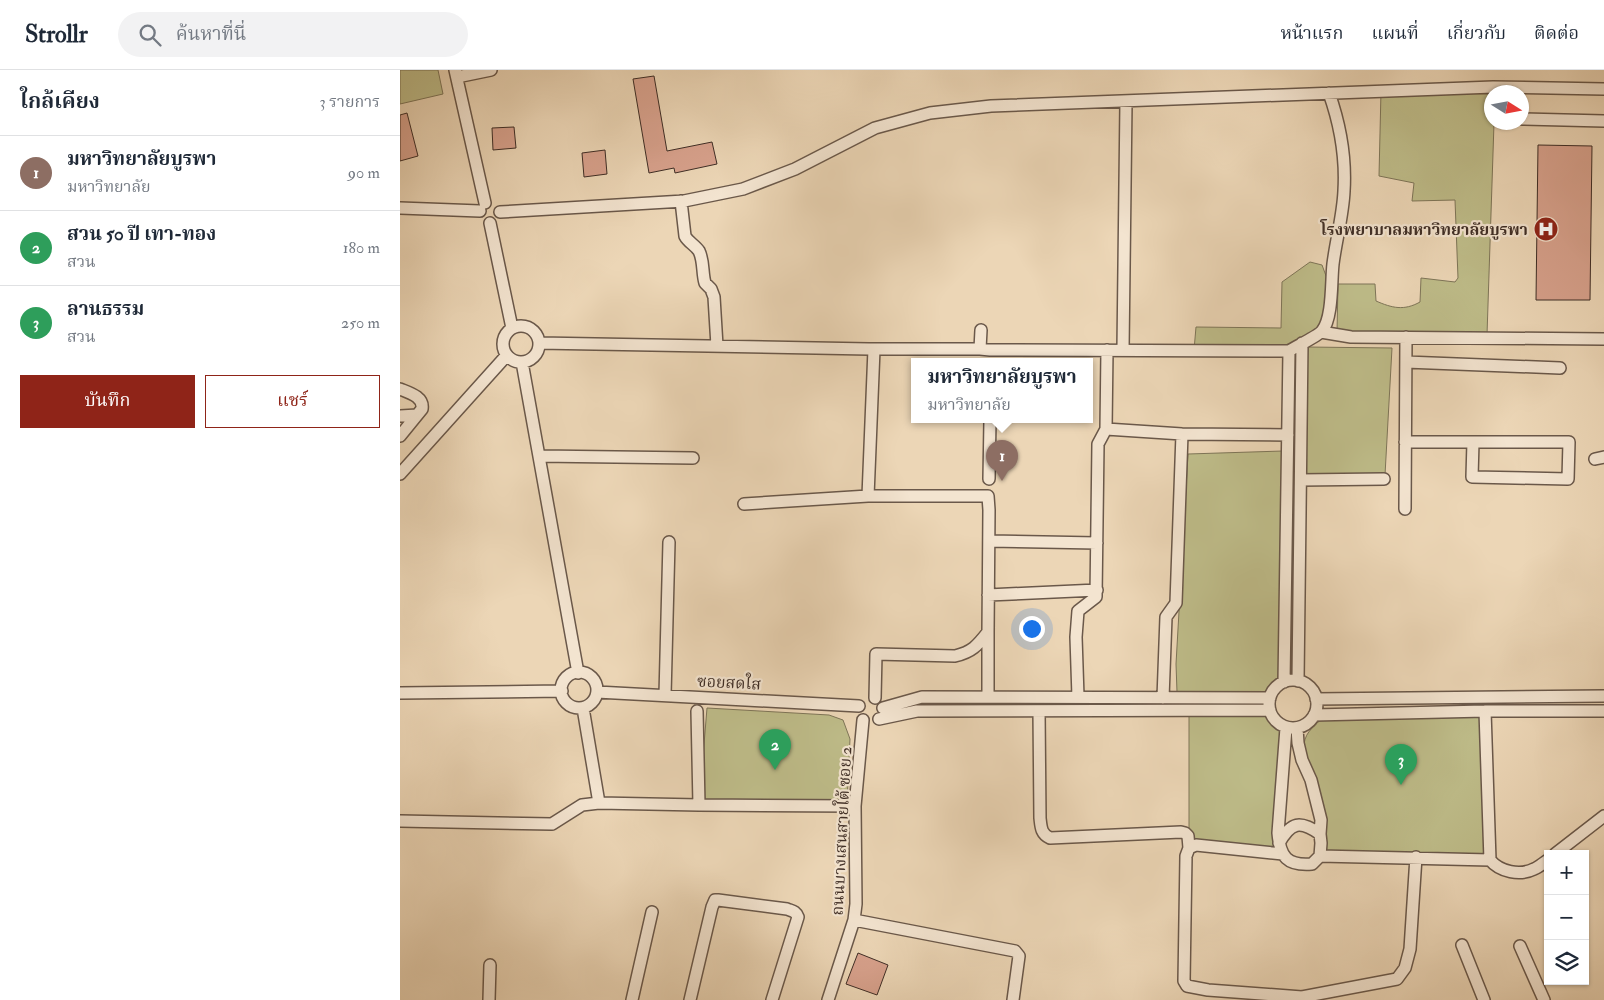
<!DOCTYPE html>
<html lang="th">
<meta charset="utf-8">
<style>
body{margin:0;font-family:"IM FELL Double Pica","Noto Serif Thai",serif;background:#f2f2f3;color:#1f2937}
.controls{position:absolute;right:15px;bottom:15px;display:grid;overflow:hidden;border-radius:0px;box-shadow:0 1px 4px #0004}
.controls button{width:45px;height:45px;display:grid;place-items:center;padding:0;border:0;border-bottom:1px solid #e0e1e3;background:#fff;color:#1f2937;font:25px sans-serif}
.compass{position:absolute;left:1084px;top:15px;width:45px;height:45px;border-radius:50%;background:#fff;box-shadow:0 1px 4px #0004;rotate:101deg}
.you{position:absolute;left:631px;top:558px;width:18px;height:18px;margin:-12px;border:4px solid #fff;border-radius:50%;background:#1a73e8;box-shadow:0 0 0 8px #1a73e833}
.badge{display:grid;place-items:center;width:32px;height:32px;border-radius:50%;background:#8f2418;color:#fff;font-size:16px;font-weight:700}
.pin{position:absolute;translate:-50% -41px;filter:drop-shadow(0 1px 2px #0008)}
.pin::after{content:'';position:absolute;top:26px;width:18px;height:15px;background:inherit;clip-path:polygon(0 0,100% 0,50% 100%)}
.popup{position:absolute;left:511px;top:288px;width:182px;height:65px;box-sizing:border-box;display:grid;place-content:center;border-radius:0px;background:#fff;filter:drop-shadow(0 1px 4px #0005);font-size:16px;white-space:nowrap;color:#747a83}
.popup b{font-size:19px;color:#1f2937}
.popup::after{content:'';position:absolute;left:50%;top:100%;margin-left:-10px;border:10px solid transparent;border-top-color:#fff}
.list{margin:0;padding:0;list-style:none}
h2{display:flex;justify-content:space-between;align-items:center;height:65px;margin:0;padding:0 20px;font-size:21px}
h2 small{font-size:16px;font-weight:400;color:#747a83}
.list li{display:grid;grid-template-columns:32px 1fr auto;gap:15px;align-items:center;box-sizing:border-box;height:75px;padding:0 20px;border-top:1px solid #e0e1e3}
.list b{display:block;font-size:19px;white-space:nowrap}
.list p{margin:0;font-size:16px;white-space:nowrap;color:#747a83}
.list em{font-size:16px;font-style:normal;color:#747a83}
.actions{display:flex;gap:10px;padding:15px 20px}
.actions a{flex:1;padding:11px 0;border:1px solid #8f2418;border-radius:0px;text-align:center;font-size:18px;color:#8f2418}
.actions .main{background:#8f2418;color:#fff}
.icon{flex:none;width:28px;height:28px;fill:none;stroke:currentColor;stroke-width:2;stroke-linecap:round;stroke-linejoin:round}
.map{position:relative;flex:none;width:1204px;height:930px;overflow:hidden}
header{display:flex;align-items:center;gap:30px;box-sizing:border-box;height:70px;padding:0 25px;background:#fff;border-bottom:1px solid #e0e1e3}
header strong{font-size:24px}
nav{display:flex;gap:28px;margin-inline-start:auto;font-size:18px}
.search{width:350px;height:45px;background:#f2f2f3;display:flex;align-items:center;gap:12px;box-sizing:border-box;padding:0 18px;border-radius:28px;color:#747a83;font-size:19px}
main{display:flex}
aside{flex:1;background:#fff}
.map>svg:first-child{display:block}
.green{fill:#bebc89;stroke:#7e7558}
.building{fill:#d7a18c;stroke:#3f2e26}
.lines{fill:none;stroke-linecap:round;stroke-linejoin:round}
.minor-casing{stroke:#6a584a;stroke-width:14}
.minor{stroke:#f3e4d0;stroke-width:11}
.labels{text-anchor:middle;stroke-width:4.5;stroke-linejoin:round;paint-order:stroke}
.poi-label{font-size:16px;font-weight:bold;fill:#3f2e26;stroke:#f3e4d0;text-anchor:end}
.street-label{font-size:16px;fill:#3f2e26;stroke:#f3e4d0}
</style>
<header>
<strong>Strollr</strong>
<div class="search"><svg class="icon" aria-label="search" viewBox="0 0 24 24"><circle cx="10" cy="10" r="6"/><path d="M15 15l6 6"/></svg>ค้นหาที่นี่</div>
<nav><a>หน้าแรก</a><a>แผนที่</a><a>เกี่ยวกับ</a><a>ติดต่อ</a></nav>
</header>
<main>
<aside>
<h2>ใกล้เคียง<small>3 รายการ</small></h2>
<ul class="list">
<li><span class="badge" style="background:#8d6e63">1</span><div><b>มหาวิทยาลัยบูรพา</b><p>มหาวิทยาลัย</p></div><em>90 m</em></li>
<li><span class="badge" style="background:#2e9e5b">2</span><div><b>สวน 50 ปี เทา-ทอง</b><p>สวน</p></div><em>180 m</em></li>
<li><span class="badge" style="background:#2e9e5b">3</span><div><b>ลานธรรม</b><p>สวน</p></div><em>250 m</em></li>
</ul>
<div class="actions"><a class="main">บันทึก</a><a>แชร์</a></div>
</aside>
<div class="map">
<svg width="1204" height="930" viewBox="0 0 1204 930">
<rect width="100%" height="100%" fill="#ecd6b6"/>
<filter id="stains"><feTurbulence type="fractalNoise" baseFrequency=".004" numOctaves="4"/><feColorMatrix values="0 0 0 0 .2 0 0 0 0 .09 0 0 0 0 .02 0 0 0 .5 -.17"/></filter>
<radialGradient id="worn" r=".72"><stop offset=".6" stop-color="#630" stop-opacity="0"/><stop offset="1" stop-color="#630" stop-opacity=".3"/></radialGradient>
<path class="green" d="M0,0H38L43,24L0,34Z
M981,21L1091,24L1092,52L1094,53L1087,265L937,262L938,214H975L976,231C992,238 1004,241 1020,232L1021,208L1055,212L1058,208L1055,130L1012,131L1014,113L979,106Z
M910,192L922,195L932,222L916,265L892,279L794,280L796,257L881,258L882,212Z
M907,277L992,278L985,405L904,407Z
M883,381L884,612L864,628L777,622L776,594L788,384Z
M307,638L429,645L443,650L450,669L447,733L299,735Z
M789,641H864L882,659L878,783L789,774Z
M924,646H1085L1090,790L925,784L904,674C906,660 915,657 924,646Z"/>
<path class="building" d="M254,6L267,81L312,72L317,94L275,103L274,98L249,103L233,9Z
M7,43L18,86L0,91V45Z
M114,57L116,78L93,80L92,58Z
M1138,75L1192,76L1190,230H1136Z
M205,80L207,104L184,107L182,83Z
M458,883L488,895L477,925L446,914Z"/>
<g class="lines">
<defs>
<path id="minor" d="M55,0L85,133
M57,7L91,0
M1122,49L1204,51
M281,131L285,166C288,172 295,175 299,181C304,191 302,203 305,213L311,219L314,227L317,276
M0,138L80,141
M100,142L284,131L343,119L395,99L475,58L530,43L591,36L1093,17L1204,19
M90,153L112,258
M103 274a18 18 0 1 1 36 0a18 18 0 1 1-36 0Z
M921,262L951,267L1204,269
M139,273L469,279H580L590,280L889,281C895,277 918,266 922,261C933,248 931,211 933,194C936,170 943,145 944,121C946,88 940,54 929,23
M474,279L468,426H588L589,440L588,562C577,576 572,582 555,586L476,584L475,628
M580,279L581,260
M723,280L726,32
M122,292L178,603
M1006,292L1160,298
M0,319C10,323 24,327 22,339L0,366
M0,346L17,345
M706,359L782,364L888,365
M1005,372H1169L1168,409L1072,407L1073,372
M139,386L293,388
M1195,389L1204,387
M0,404L107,285
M589,409L590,350
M901,410L984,409
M344,434L468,426
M1005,439L1006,267
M589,471L697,473
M588,525L697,520
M588,562V626
M161 620a18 18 0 1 1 36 0a18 18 0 1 1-36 0Z
M869 634a24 24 0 1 1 48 0a24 24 0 1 1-48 0Z
M898,611L902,273
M884,612L889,281
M197,622L459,636
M0,623L162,621
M265,625L269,472
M678,627L676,567L678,541L696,527L698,374L706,359L707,280
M763,628L766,547L776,533L782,364
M916,629L1204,626
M183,638L199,733L299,735L455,736
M483,638L522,627L870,628
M297,641L299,735
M639,641L640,748C641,757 641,764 650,768L781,762L785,763L788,766L789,778
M1085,641L1090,790C1100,802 1120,806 1134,799C1139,797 1143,793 1148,790
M914,645L1085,641H1204
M479,649L517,641L870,640
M886,658L878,763C880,787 887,796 912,794L920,786L921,773L920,764L921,750L911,710L902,690L898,673L897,658
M0,751L152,754L182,735L199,733
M879,773C891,752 900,750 920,764
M883,784L796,775L789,778L786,786L784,911L787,916L808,920L902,927L997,909L1005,898L1010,879L1016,787
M1155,784L1204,746
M920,786L1090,790
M454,850L615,881L619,886L613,930
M1062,875L1084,930
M1120,876L1144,930
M89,930L90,895
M232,930L252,842
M290,930L312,837L315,830H318L387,839C392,841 396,841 398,847L372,930
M428,930L454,850L456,834L455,736L463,650"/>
</defs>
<use href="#minor" class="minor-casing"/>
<use href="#minor" class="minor"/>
</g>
<defs>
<symbol id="hospital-disc" viewBox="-11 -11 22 22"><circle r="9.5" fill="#8f2418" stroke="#f3e4d0"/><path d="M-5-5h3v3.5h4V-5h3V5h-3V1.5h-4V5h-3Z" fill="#fff"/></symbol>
</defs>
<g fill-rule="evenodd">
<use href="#hospital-disc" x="1132" y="145" width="28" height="28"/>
</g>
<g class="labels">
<g class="poi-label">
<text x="1128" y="165">โรงพยาบาลมหาวิทยาลัยบูรพา</text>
</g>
<g class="street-label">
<text transform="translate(329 612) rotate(3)" y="6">ซอยสดใส</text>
<text transform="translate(441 761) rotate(-87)" y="6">ถนนบางเสนสายใต้ ซอย 2</text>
</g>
</g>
<rect width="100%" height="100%" filter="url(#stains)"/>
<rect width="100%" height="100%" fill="url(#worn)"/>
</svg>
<div class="controls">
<button>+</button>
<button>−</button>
<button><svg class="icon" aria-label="layers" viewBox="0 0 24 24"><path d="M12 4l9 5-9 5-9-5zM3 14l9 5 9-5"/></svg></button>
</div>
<svg class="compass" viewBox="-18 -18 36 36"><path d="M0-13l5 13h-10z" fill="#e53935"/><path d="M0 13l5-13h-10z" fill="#747a83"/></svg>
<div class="you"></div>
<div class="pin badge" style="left:602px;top:411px;background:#8d6e63">1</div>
<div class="popup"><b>มหาวิทยาลัยบูรพา</b>มหาวิทยาลัย</div>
<div class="pin badge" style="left:375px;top:700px;background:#2e9e5b">2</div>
<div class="pin badge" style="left:1001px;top:715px;background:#2e9e5b">3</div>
</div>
</main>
